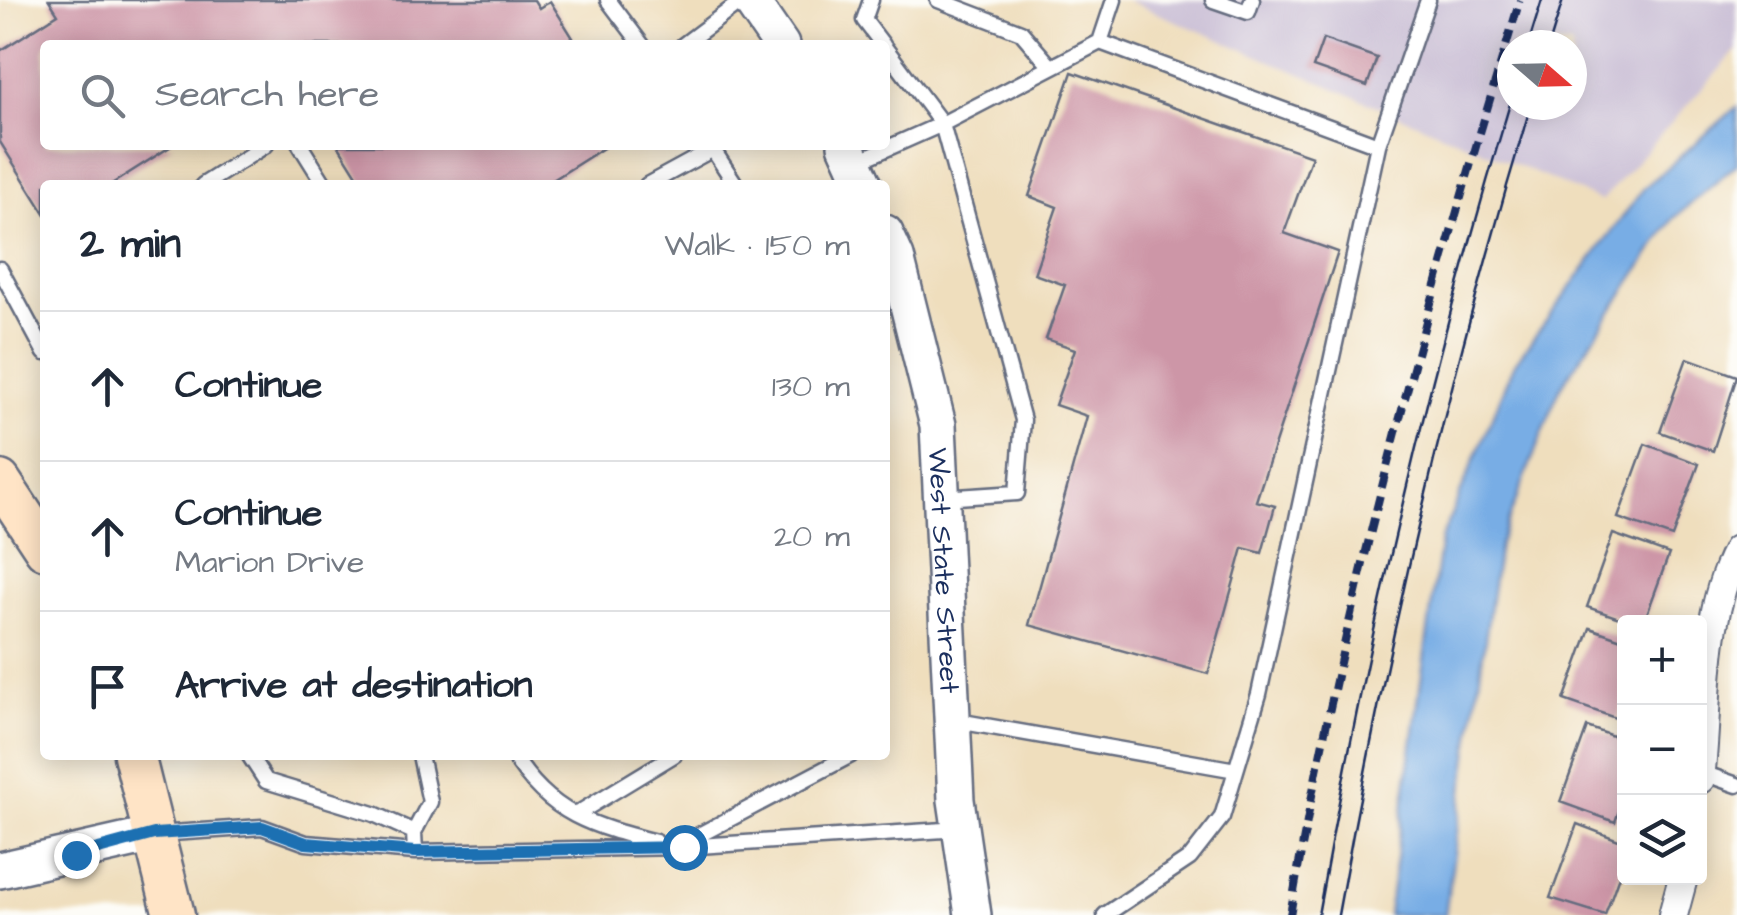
<!DOCTYPE html>
<meta charset="utf-8">
<style>
body{margin:0;font-family:"Architects Daughter",sans-serif;background:#f6f6f7;color:#1f2937}
.controls{position:absolute;right:30px;bottom:30px;display:grid;overflow:hidden;border-radius:10px;box-shadow:0 5px 25px #0003}
.controls button{width:90px;height:90px;display:grid;place-items:center;padding:0;border:0;border-bottom:2px solid #e0e1e3;background:#fff;color:#1f2937;font:50px sans-serif}
.compass{position:absolute;left:1497px;top:30px;width:90px;height:90px;border-radius:50%;background:#fff;box-shadow:0 5px 25px #0003;rotate:110deg}
.stop{position:absolute;width:30px;height:30px;margin:-22px;border:8px solid #1f6fb2;border-radius:50%;background:#fff}
.stop.end{background:#1f6fb2;border-color:#fff;box-shadow:0 2px 10px #0008}
.list{margin:0;padding:0;list-style:none}
h2{display:flex;justify-content:space-between;align-items:center;height:130px;margin:0;padding:0 40px;font-size:42px}
h2 small{font-size:32px;font-weight:400;color:#747a83}
.list li{display:grid;grid-template-columns:65px 1fr auto;gap:30px;align-items:center;box-sizing:border-box;height:150px;padding:0 40px;border-top:2px solid #e0e1e3}
.list b{display:block;font-size:38px;white-space:nowrap}
.list p{margin:0;font-size:32px;white-space:nowrap;color:#747a83}
.list em{font-size:32px;font-style:normal;color:#747a83}
.icon{flex:none;width:55px;height:55px;fill:none;stroke:currentColor;stroke-width:2;stroke-linecap:round;stroke-linejoin:round}
.map{position:relative;flex:none;width:1737px;height:915px;overflow:hidden}
.search{position:absolute;background:#fff;box-shadow:0 5px 25px #0003;left:40px;top:40px;width:850px;height:110px;display:flex;align-items:center;gap:25px;box-sizing:border-box;padding:0 35px;border-radius:10px;color:#747a83;font-size:38px}
.panel{position:absolute;background:#fff;box-shadow:0 5px 25px #0003;left:40px;top:180px;width:850px;height:580px;border-radius:10px}
.map>svg:first-child{display:block}
.industrial{fill:#cabfd6;fill-rule:evenodd}
.water{fill:#78ade5;stroke:#4a6ea2;stroke-width:2.5}
.building{fill:#cd96a7}
.lines{fill:none;stroke-linecap:round;stroke-linejoin:round}
.service-casing{stroke:#656c7f;stroke-width:19}
.minor-casing{stroke:#656c7f;stroke-width:32}
.tertiary-casing{stroke:#656c7f;stroke-width:40}
.secondary-casing{stroke:#656c7f;stroke-width:45}
.service{stroke:#fff;stroke-width:14}
.minor{stroke:#fff;stroke-width:28}
.tertiary{stroke:#fff;stroke-width:35}
.secondary{stroke:#ffe4c6;stroke-width:40}
.tram{stroke:#1b2f5e;stroke-width:2.5}
.rail{stroke:#1b2f5e;stroke-width:8;stroke-dasharray:15 8;stroke-linecap:butt}
.route{stroke:#1f6fb2;stroke-width:12}
.labels{text-anchor:middle;stroke-width:9;stroke-linejoin:round;paint-order:stroke}
.street-label{font-size:28px;fill:#1b2f5e;stroke:#fdfcf7}
</style>
<div class="map">
<svg width="1737" height="915" viewBox="0 0 1737 915">
<rect width="100%" height="100%" fill="#fdfcf7"/>
<filter id="ink" filterUnits="userSpaceOnUse"><feTurbulence type="fractalNoise" baseFrequency=".01" numOctaves="2"/><feDisplacementMap in="SourceGraphic" scale="20" xChannelSelector="R" yChannelSelector="G"/><feConvolveMatrix kernelMatrix="1 2 1 2 8 2 1 2 1" color-interpolation-filters="sRGB"/></filter>
<filter id="wash" filterUnits="userSpaceOnUse"><feTurbulence type="fractalNoise" baseFrequency=".0048" numOctaves="4" result="noise"/><feDisplacementMap in="SourceGraphic" scale="40" xChannelSelector="R" yChannelSelector="G"/><feGaussianBlur stdDeviation="2.25" result="paint"/><feColorMatrix in="noise" values="0 0 0 0 0 0 0 0 0 0 0 0 0 0 0 0 0 1.4 0 .05"/><feComposite in="paint" operator="in"/></filter>
<g filter="url(#wash)">
<rect width="100%" height="100%" fill="#efdebd"/>
<path class="industrial" d="M1126,0H1737V50L1601,201ZM1512,45H1572V105H1512Z"/>
<path class="water" d="M1737,107V164L1673,219L1560,388L1499,544L1445,915H1388L1441,539L1515,363L1644,188Z"/>
<g id="blocks">
<path class="building" d="M49,0H534L539,8L550,1L573,38L561,45H45V145H173L110,185H45V214L0,142V51L58,14Z
M1323,39L1377,58L1367,86L1313,67Z
M1072,72L1312,156L1284,233L1338,252L1256,501L1275,506L1262,553L1243,548L1208,674L1029,625L1087,416L1055,405L1075,349L1046,339L1065,285L1034,274L1057,207L1029,196Z
M338,145H608L545,185H363Z
M1687,358L1737,376L1713,451L1660,432Z
M1645,444L1699,464L1672,537L1618,518Z
M1613,534L1669,554L1644,622H1631L1587,607Z
M1590,628L1624,640V702L1618,719L1564,700Z
M1587,727L1624,740V796L1615,822L1560,802Z
M1577,824L1624,842V862L1605,915L1550,898Z"/>
</g>
</g>
<g filter="url(#ink)">
<use href="#blocks" fill-opacity="0" stroke="#656c7f" stroke-width="2.5"/>
<g class="lines">
<defs>
<path id="service" d="M608,0L642,45
M871,0L864,20L883,45
M938,0L1021,32L1051,67
M1213,0L1248,12L1252,0
M1100,42L1114,0
M683,45L743,0
M885,48L942,124L1100,42L1378,145L1259,694L1222,817L1190,858L1105,915
M300,145L325,185
M710,145L736,185
M1378,145L1428,0
M854,163L942,124L1023,420L1017,493L942,498
M203,185L266,145
M647,185L713,149
M0,269L45,353
M952,720L1236,770
M249,755L266,781L374,814L414,832
M513,755C550,815 593,826 656,842
M1700,772L1737,785
M575,815L674,755
M156,834L262,827L306,843L415,852L414,832L430,802L420,755
M682,844L851,755
M415,852L683,847L960,829"/>
<path id="minor" d="M1700,779C1709,703 1701,620 1737,550
M1673,915L1683,878"/>
<g id="tertiary">
<path d="M750,0L781,45"/>
<path d="M846,145L864,185"/>
<path id="s1" d="M885,233L896,257L938,425L956,800L973,915"/>
<path d="M0,870L154,835"/>
</g>
<path id="secondary" d="M0,481L45,549
M134,755L174,915"/>
</defs>
<use href="#service" class="service-casing"/>
<use href="#minor" class="minor-casing"/>
<use href="#tertiary" class="tertiary-casing"/>
<use href="#secondary" class="secondary-casing"/>
<use href="#service" class="service"/>
<use href="#minor" class="minor"/>
<use href="#tertiary" class="tertiary"/>
<use href="#secondary" class="secondary"/>
<path class="tram" d="M1528,45L1542,0
M1549,45L1563,0
M1318,915C1367,639 1430,366 1512,97
M1338,915C1387,642 1450,371 1531,105"/>
<path class="rail" d="M1290,915C1343,605 1428,301 1520,0"/>
</g>
</g>
<g class="lines" filter="url(#ink)">
<path class="route" d="M76,855L154,834L262,827L306,843L415,852L684,847"/>
</g>
<g class="labels">
<g class="street-label">
<text dy="10" stroke="none"><textPath href="#s1" startOffset="345">West State Street</textPath></text>
</g>
</g>
</svg>
<div class="controls">
<button>+</button>
<button>−</button>
<button><svg class="icon" aria-label="layers" viewBox="0 0 24 24"><path d="M12 4l9 5-9 5-9-5zM3 14l9 5 9-5"/></svg></button>
</div>
<svg class="compass" viewBox="-18 -18 36 36"><path d="M0-13l5 13h-10z" fill="#e53935"/><path d="M0 13l5-13h-10z" fill="#747a83"/></svg>
<div class="stop" style="left:684px;top:847px"></div>
<div class="stop end" style="left:76px;top:855px"></div>
<div class="search"><svg class="icon" aria-label="search" viewBox="0 0 24 24"><circle cx="10" cy="10" r="6"/><path d="M15 15l6 6"/></svg>Search here</div>
<section class="panel">
<h2>2 min<small>Walk · 150 m</small></h2>
<ul class="list">
<li><svg class="icon" aria-label="ahead" viewBox="0 0 24 24"><path d="M12 20V5M6 11l6-6 6 6"/></svg><div><b>Continue</b></div><em>130 m</em></li>
<li><svg class="icon" aria-label="ahead" viewBox="0 0 24 24"><path d="M12 20V5M6 11l6-6 6 6"/></svg><div><b>Continue</b><p>Marion Drive</p></div><em>20 m</em></li>
<li><svg class="icon" aria-label="arrive" viewBox="0 0 24 24"><path d="M6 21V4h12l-3 4 3 4H6"/></svg><div><b>Arrive at destination</b></div></li>
</ul>
</section>
</div>
